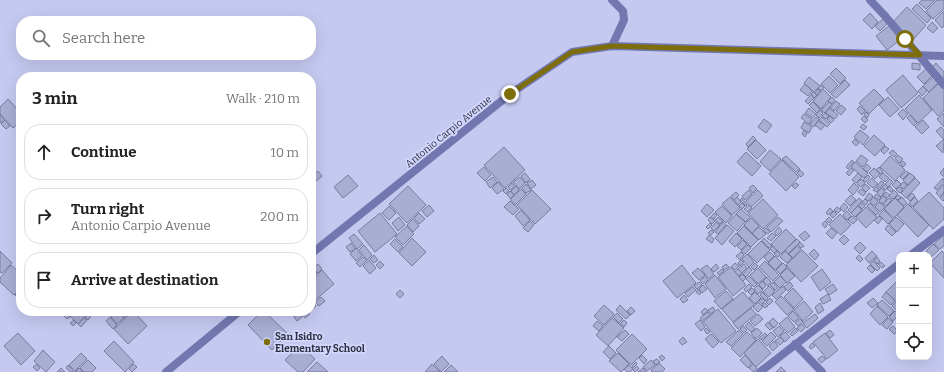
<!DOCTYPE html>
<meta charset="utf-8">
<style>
body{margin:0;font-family:Bitter,serif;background:#f2f2f2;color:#222}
.controls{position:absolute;right:12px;bottom:12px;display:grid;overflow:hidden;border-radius:8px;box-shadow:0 4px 16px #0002}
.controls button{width:36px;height:36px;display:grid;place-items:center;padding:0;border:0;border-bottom:1px solid #e0e0e0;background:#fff;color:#222;font:20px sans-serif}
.stop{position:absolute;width:12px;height:12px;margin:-9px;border:3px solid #7d6e0b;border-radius:50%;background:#fff}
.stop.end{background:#7d6e0b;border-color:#fff;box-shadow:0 1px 4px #0008}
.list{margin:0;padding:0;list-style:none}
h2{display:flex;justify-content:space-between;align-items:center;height:52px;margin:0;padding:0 16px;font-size:17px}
h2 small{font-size:13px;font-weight:400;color:#767676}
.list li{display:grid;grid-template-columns:26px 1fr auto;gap:12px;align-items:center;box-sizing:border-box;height:56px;margin:0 8px 8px;padding:0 8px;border:1px solid #e0e0e0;border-radius:16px}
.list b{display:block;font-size:15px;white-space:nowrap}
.list p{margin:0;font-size:13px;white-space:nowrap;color:#767676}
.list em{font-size:13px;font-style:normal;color:#767676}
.icon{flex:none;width:22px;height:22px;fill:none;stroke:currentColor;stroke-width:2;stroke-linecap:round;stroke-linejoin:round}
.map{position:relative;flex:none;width:944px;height:372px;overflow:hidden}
.search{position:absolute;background:#fff;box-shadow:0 4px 16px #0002;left:16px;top:16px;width:300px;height:44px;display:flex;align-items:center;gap:10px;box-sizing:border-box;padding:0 14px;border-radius:16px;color:#767676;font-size:15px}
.panel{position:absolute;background:#fff;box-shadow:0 4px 16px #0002;left:16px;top:72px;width:300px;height:244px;border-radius:16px}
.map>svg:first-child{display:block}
.building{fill:#a8add2;stroke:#787c9f}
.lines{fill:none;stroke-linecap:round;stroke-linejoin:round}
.minor{stroke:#7277af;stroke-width:8}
.tertiary{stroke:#7277af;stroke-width:8}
.route{stroke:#7d6e0b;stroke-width:5}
.poi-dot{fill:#7d6e0b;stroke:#d2d6fd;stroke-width:1.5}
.labels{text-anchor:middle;stroke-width:3.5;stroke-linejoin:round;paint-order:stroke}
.street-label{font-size:10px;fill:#2d2f3e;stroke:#d2d6fd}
.poi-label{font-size:10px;font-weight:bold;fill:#2d2f3e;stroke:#d2d6fd;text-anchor:start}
</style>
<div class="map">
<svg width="944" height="372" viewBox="0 0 944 372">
<rect width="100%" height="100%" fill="#c5c9f0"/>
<path class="building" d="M922,0H935L926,9L919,3Z
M937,0H944V9L933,19L926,11Z
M917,4L931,18L927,23L912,9Z
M907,7L926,25L912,41L892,23Z
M944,11V26L942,28L935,20Z
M870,13L878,22L872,29L863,20Z
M883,19L887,24L880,31L875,26Z
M932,22L938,28L933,33L927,28Z
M889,26L900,40L887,50L876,36Z
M912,63L920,64V70L912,69Z
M936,63L944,72V77L941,79L931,68Z
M836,68L846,78L840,84L830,74Z
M927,68L933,75L924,84L917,77Z
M903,75L918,93L901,108L886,90Z
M829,76L838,85L830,93L821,84Z
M934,76L939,82L929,92L923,86Z
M809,77L820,86L814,92L804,83Z
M845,80L850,85L836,98L831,94Z
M940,82L944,87V111L938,116L923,98Z
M805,84L812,91L808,96L800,90Z
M821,85L824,87L821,91L818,88Z
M923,86L927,91L922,96L918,91Z
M818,89L820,91L817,95L815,93Z
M823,89L831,97L821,109L813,101Z
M874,89L884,99L869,114L859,103Z
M813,92L817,95L814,98L811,94Z
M811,95L814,98L808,104L805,101Z
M919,95L932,110L918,123L905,109Z
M832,97L835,100L832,104L828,101Z
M888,97L899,109L890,117L879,105Z
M8,99L21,113V121L13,128L0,114V107Z
M836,101L840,104L834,111L830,108Z
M813,102L820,109L817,113L809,105Z
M829,102L832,104L825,113L821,110Z
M841,105L846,109L841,115L836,111Z
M860,106L865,111L862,115L857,109Z
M809,108L816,114L813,118L805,113Z
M829,108L838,115L835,119L826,113Z
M903,109L908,114L903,120L898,114Z
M820,110L823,113L819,118L816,115Z
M866,112L869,115L867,118L864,114Z
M825,113L829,116L826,119L822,116Z
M944,113V127L937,119Z
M804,114L812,119L809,124L801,118Z
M0,115L4,119L1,123L0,122Z
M910,115L917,123L914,126L907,118Z
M830,116L834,120L831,123L827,119Z
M864,116L868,120L865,123L861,119Z
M816,117L819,119L814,127L810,124Z
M822,117L830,124L827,127L819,120Z
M764,119L772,125L766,133L758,127Z
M5,120L10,126L6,129L1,124Z
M923,120L929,127L922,134L915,127Z
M818,121L825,125L821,130L815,125Z
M804,122L812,127L809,133L801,128Z
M863,124L867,127L864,130L860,127Z
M941,127L944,130V140L936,131Z
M804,130L807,133L805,137L802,134Z
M860,130L869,137L863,145L854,137Z
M874,135L885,145L875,156L864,146Z
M753,136L756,139L748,147L746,144Z
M855,139L859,143L856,146L852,142Z
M756,140L766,150L757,159L747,149Z
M943,140L944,141L943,153L936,146Z
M885,146L889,149L884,154L881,151Z
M504,147L525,170L505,188L484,165Z
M770,150L781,159L770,171L760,162Z
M893,150L897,154L894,157L889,153Z
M746,152L761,166L752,176L737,162Z
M861,155L868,160L863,167L856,161Z
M898,155L903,159L899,163L895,158Z
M786,156L800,169L796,172L782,159Z
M890,156L905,170L895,181L880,167Z
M782,160L799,177L786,191L769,174Z
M852,160L854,162L848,169L846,167Z
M903,161L906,164L903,167L900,163Z
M855,162L868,173L864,178L851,167Z
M867,164L871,168L867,172L863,169Z
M484,167L491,175L485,181L477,173Z
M879,167L883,172L881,174L876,170Z
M851,168L854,170L849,176L846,173Z
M874,168L880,174L875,179L869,173Z
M944,168V177L940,173Z
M800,170L804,174L801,177L797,173Z
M318,171L322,176L315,182L311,177Z
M906,171L909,173L903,179L900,177Z
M525,173L530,179L526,183L521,176Z
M858,173L862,177L856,183L852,180Z
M883,173L889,178L885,182L879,177Z
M910,173L915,177L908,185L903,180Z
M348,175L358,186L343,198L334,187Z
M868,175L870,177L866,182L863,180Z
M493,177L497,182L490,188L486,182Z
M520,177L525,183L519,189L513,182Z
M872,178L878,184L873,188L867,183Z
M915,178L920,183L906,198L901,193Z
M943,178L944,182L937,190L934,188Z
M861,179L865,183L861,187L857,184Z
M890,179L893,182L888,187L885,184Z
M532,180L536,185L531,189L527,183Z
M897,180L901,184L896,189L892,185Z
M881,181L884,183L880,188L877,186Z
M498,182L504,189L497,194L492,188Z
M903,182L907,185L903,189L900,186Z
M512,183L515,187L510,190L508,187Z
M796,183L799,185L795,189L792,186Z
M854,183L859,188L853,195L848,190Z
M526,184L531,190L526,193L522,188Z
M865,184L870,188L866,192L862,188Z
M885,184L888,187L885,190L882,187Z
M944,184V192L940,197L936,193Z
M753,185L757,189L753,193L749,188Z
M408,186L426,205L407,223L389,204Z
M516,186L519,190L514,195L511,191Z
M890,186L893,190L891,192L887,189Z
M876,187L879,189L877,192L873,190Z
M899,187L903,190L900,193L896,190Z
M506,188L509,191L506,194L503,191Z
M881,188L885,191L881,197L877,193Z
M521,189L526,194L515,205L510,199Z
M861,189L866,193L863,196L858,192Z
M532,190L551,209L535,224L517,205Z
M749,190L752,194L745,200L742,196Z
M758,190L763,196L751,207L746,201Z
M894,190L898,194L893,199L889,196Z
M510,191L514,195L511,199L507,195Z
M736,192L739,195L734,200L731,196Z
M886,192L890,195L887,198L883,195Z
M929,192L944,208V219L933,229L913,207Z
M869,193L873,196L869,201L865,199Z
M912,193L915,196L910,201L907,198Z
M944,193V200L943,201L940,198Z
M876,194L881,198L879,200L874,197Z
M851,195L856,200L850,206L845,201Z
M898,195L901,197L898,200L895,198Z
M883,196L887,199L883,204L879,201Z
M730,197L740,208L732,215L722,204Z
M737,197L741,202L738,205L734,200Z
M873,197L878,201L874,206L870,202Z
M902,197L907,203L904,206L898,201Z
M915,197L918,201L912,207L909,203Z
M742,198L747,205L746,206L740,200Z
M859,198L862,201L851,213L848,210Z
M889,198L892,200L886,206L883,204Z
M895,198L904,207L894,218L884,209Z
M763,199L778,215L763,229L748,213Z
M865,199L868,202L866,205L862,202Z
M510,201L519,209L513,215L504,207Z
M879,202L885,207L880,212L875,207Z
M742,203L745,206L742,209L739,206Z
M844,203L848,207L844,212L840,208Z
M861,203L865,206L862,209L859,206Z
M870,203L879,213L876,215L867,206Z
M707,204L714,210L707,217L701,211Z
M908,204L929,225L918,237L897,215Z
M429,205L434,211L427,217L422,211Z
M749,205L752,208L747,212L744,209Z
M389,206L396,213L389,220L382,213Z
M722,206L732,216L726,223L715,212Z
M858,206L862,210L855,217L851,213Z
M837,207L841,210L838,213L834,210Z
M866,207L877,217L866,228L856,217Z
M830,208L833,211L828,215L826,213Z
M741,209L750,217L746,222L736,214Z
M521,210L530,220L523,226L515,216Z
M884,210L893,219L888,224L879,215Z
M834,211L837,214L833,218L830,215Z
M847,211L851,216L847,220L843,215Z
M380,213L397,234L375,252L358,231Z
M419,213L425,219L419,224L414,218Z
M714,213L717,215L714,219L711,217Z
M736,214L745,222L737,231L728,223Z
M840,214L851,225L841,235L829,225Z
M852,216L857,220L853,224L848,220Z
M879,216L882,219L878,224L874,220Z
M399,217L405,225L398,231L392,223Z
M710,217L715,221L712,224L708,220Z
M718,217L723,221L720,224L715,220Z
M778,217L783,221L771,232L767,227Z
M829,217L832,220L829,223L826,220Z
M896,217L904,224L897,232L889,224Z
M751,218L759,226L752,233L744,225Z
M413,219L419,226L413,232L407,225Z
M530,221L534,225L528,232L523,228Z
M825,221L828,224L825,228L822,224Z
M716,222L720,225L714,231L711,228Z
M723,222L726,225L718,234L715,232Z
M710,223L712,225L708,229L706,227Z
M727,225L734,231L722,245L715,238Z
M888,225L896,232L892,236L885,229Z
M407,226L414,234L403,245L395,237Z
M744,226L758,240L751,247L737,233Z
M759,227L766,234L759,240L752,233Z
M779,227L782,231L777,236L774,232Z
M766,228L770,232L768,234L763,231Z
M831,228L837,233L832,239L826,233Z
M786,229L796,239L781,254L771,244Z
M711,230L714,232L711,235L708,233Z
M805,231L810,236L804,241L799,236Z
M736,233L742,239L735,247L729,241Z
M772,233L776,236L771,241L767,238Z
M354,234L363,244L357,249L349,238Z
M709,235L714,239L712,243L706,239Z
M844,235L849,240L844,245L839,240Z
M944,235V246L940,249L934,244Z
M412,238L426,252L412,266L399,253Z
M764,238L772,246L769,248L762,241Z
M395,239L403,247L398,252L390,244Z
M797,239L800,242L788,254L785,250Z
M743,240L747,244L741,250L737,246Z
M761,241L770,250L757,263L748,254Z
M800,242L804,246L801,248L798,245Z
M860,242L866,248L860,254L854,248Z
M351,243L355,249L350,252L346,247Z
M933,244L939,250L931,257L926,251Z
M364,245L372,255L367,260L359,250Z
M748,245L751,248L745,254L741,251Z
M773,246L777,251L774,253L770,249Z
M797,246L801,249L793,258L789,254Z
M356,248L362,256L356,261L350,254Z
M814,249L819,255L815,260L809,254Z
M802,250L818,266L801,282L786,265Z
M0,251L12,263L2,273L0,272Z
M777,251L780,255L778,257L774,254Z
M785,251L792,258L787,263L780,257Z
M872,251L877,256L869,263L865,258Z
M942,251L944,253V278L930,263Z
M741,252L744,255L740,260L736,256Z
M770,252L774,256L768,262L764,257Z
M747,254L754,262L749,267L742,259Z
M374,255L378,260L374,263L370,259Z
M859,255L863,259L860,262L856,258Z
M775,256L782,263L775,270L768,263Z
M363,257L367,260L360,267L356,263Z
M877,257L880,261L877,264L874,260Z
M369,260L376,268L370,274L363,266Z
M741,260L744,262L740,266L738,263Z
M380,261L384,265L380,269L376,265Z
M765,261L779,275L773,281L759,267Z
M873,261L880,268L877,271L870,264Z
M881,262L885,266L882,268L878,264Z
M735,263L739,266L735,270L731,267Z
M755,263L758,266L754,270L751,267Z
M783,263L787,267L780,274L776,270Z
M318,264L322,269L318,273L314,268Z
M716,264L719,268L714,272L711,269Z
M726,264L729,267L724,270L722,267Z
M744,264L747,268L742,273L738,269Z
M11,265L21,274V288L14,295L0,282V278Z
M682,265L696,283L677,298L663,281Z
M707,265L714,274L709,279L701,269Z
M870,265L875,270L872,273L867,268Z
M731,267L746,285L733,296L718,277Z
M749,267L752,270L746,277L743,274Z
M698,268L705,275L699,280L692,273Z
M758,268L766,277L758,284L750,275Z
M787,268L795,276L787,283L780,275Z
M313,269L317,273L311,278V271Z
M722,269L724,271L719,275L717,273Z
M738,269L742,273L739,276L735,272Z
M822,269L831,282L820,291L811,277Z
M322,270L334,284L314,301L311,298V280Z
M742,274L746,278L743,281L739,277Z
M715,275L726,289L715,298L705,284Z
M705,276L708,280L703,284L700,281Z
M749,276L757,284L754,287L746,279Z
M780,276L786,282L780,288L774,282Z
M767,277L771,282L768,286L763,281Z
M899,279V304L886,292Z
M762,281L766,286L763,289L759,285Z
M699,282L702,285L697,289L694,286Z
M773,282L778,288L775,290L770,285Z
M790,282L793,286L788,291L784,287Z
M749,284L752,287L746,292L744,289Z
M833,284L837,290L829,295L825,289Z
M703,285L707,289L702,293L699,289Z
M758,285L763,290L758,294L754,289Z
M769,286L775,291L769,297L763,292Z
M783,286L786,290L776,299L772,295Z
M693,287L696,290L688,297L685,293Z
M752,288L755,291L751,295L748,292Z
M793,288L803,299L794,308L784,297Z
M21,289V301L15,295Z
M698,289L701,293L699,295L696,292Z
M400,290L404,294L400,298L396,294Z
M726,291L733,299L721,309L714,301Z
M743,292L754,305L733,322L722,309Z
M755,292L761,298L755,304L749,298Z
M762,292L768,298L766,301L760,295Z
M886,292L895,301L891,305L882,297Z
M828,294L831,300L823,304L820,299Z
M684,295L688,300L683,303L680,299Z
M781,296L794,309L787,315L775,302Z
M321,297L325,301L319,306L315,302Z
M762,298L765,301L762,304L759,301Z
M770,298L773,301L769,305L766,302Z
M873,298L878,303L872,308L867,303Z
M311,300L316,306L311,310Z
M882,300L894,311L889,316L877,305Z
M804,301L813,312L803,321L794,310Z
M758,302L763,307L758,312L753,307Z
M896,302L899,304V309L897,311L892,306Z
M765,303L768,306L765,308L762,305Z
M820,303L824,310L818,314L815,307Z
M604,305L614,314L604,325L594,316Z
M620,305L630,315L626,319L616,310Z
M877,306L888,317L880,325L870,314Z
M631,307L635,311L631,315L627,311Z
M713,307L715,310L711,314L708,310Z
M705,308L708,311L703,315L701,312Z
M751,308L756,314L738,329L733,323Z
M718,309L736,331L721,343L703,322Z
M58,311H63L65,314L63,316Z
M65,311H86L88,313L78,324Z
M117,311L124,318L117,324L111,317Z
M118,311H130L131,312L124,318Z
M133,311L147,326L128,344L114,329Z
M262,311H264L288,334L272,350L248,325Z
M293,311H298L299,312L293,316L290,313Z
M303,311H307L310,314L305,318L300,313Z
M793,311L799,318L794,322L788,316Z
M895,311L899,314L893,321L889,317Z
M708,312L710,315L702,321L700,318Z
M89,313L92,315L88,320L85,317Z
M299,313L302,317L297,321L294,317Z
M617,313L623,319L619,323L613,317Z
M66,314L70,317L67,319L64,316Z
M758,314L763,319L755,326L750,321Z
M815,314L818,318L807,328L803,323Z
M110,317L117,325L113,329L106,321Z
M787,317L795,327L788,333L779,324Z
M84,318L87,320L81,327L78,324Z
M612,318L624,328L608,346L596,335Z
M773,318L778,323L774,328L769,322Z
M888,318L893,322L887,329L882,325Z
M800,319L803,322L798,326L795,323Z
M74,320L76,323L73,326L70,323Z
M624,320L627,323L624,327L620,324Z
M700,320L705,327L701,331L695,324Z
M597,321L603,326L599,331L593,326Z
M749,322L755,329L751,332L745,326Z
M768,322L773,328L770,330L765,325Z
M802,324L805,328L801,332L797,328Z
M743,326L747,330L744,333L740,329Z
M779,326L784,331L778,337L773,331Z
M893,326L898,331L894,334L889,329Z
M706,328L710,332L707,334L704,330Z
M757,328L762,333L756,339L751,333Z
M796,328L798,331L792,336L790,334Z
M625,330L629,334L622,341L617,337Z
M739,330L743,334L731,346L726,342Z
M830,330L834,335L830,338L826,333Z
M747,332L756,340L740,357L731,348Z
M771,332L776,337L767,346L762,341Z
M785,332L790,337L785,342L780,336Z
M18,333L35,351L21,365L4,346Z
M765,333L767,335L761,340L759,338Z
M825,333L838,350L827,359L813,342Z
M632,334L647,349L631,365L616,350Z
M711,334L719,342L713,348L705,339Z
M683,337L687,342L682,345L679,341Z
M780,337L784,341L780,345L775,341Z
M758,339L771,353L756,367L744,353Z
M114,341L134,362L125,372L104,351Z
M774,341L778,346L773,351L769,346Z
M812,343L815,346L811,349L809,347Z
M300,345L315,359L303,372H298L285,360Z
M609,346L616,353L610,359L603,352Z
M43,350L55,362L46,372L34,361Z
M81,353L87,359L75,371L69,365Z
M618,353L629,364L621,372L609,361Z
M642,355L647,360L644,364L639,358Z
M662,355L665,358L662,361L659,357Z
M745,355L752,363L748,368L740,360Z
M442,356L449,364L441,372L434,364Z
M822,356L826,359L821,363L818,359Z
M657,359L660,362L656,365L653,361Z
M88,360L96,368L92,372H84L80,368Z
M651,360L655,365L647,371L643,367Z
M317,362L328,372H307Z
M636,362L637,364L633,368L632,366Z
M659,363L665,369L662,372H652L651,370Z
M37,364L40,368L37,371L33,367Z
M133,364L137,367L132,372L129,369Z
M432,364L440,372H425Z
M753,364L757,368L754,372L749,368Z
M68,365L74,372H70L66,368Z
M451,365L458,372H444Z
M629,365L633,369L630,372H627L624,369Z
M637,366L639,369L635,372L633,370Z
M781,367L786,372H776Z
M61,368L65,372H57Z
M79,368L83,372H75Z
M643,368L646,372H638Z"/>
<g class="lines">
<path class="minor" d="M870,0L886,17L944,85
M612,46L624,20L623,11L612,0
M911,255L944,230
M795,344L822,372
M760,372L899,264"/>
<path class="tertiary" d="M311,254L510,94L572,52L612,46L944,56
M166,372L240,311"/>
</g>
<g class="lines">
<path class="route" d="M510,94L572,52L612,46L920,55L905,39"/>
</g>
<circle class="poi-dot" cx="267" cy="342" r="4"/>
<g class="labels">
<g class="street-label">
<text transform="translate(448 131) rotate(-39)" y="4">Antonio Carpio Avenue</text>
</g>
<g class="poi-label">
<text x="275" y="340">San Isidro<tspan x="275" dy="12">Elementary School</tspan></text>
</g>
</g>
</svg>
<div class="controls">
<button>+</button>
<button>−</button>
<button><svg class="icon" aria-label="locate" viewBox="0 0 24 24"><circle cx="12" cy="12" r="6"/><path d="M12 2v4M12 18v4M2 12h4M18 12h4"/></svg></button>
</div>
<div class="stop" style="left:905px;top:39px"></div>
<div class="stop end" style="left:510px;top:94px"></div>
<div class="search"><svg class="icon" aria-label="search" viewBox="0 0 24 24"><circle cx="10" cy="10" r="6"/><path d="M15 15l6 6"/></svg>Search here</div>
<section class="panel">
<h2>3 min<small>Walk · 210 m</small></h2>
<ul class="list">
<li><svg class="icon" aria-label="ahead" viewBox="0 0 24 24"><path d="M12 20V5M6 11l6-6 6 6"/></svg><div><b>Continue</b></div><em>10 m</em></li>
<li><svg class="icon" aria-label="right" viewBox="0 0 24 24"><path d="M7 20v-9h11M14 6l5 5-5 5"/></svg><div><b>Turn right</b><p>Antonio Carpio Avenue</p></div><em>200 m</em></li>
<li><svg class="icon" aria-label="arrive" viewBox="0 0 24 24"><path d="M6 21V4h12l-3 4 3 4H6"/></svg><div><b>Arrive at destination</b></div></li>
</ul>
</section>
</div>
